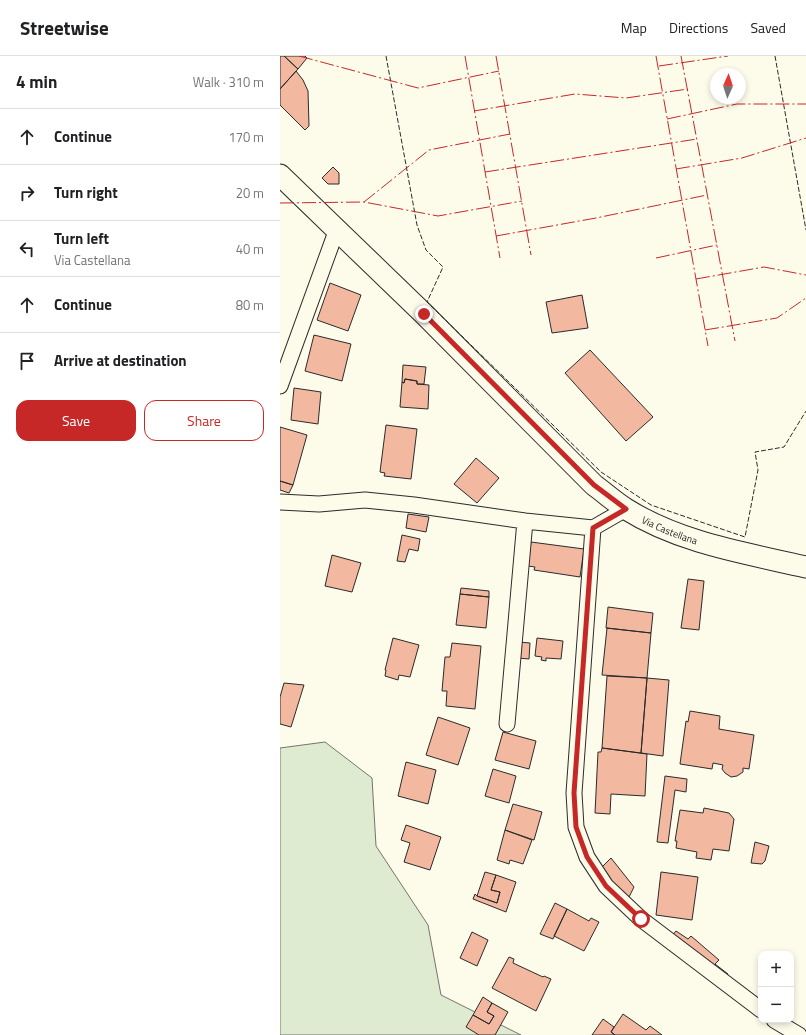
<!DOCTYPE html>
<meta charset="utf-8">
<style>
body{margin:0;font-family:"Titillium Web",sans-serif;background:#f6f6f6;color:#202124}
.controls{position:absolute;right:12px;bottom:12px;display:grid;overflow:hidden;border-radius:8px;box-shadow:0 2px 6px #0003}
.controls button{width:36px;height:36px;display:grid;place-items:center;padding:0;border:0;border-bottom:1px solid #e0e0e0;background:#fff;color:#202124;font:20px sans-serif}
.compass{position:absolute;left:430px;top:12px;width:36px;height:36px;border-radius:50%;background:#fff;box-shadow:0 2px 6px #0003;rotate:3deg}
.stop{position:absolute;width:12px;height:12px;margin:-9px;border:3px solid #c62828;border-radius:50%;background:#fff}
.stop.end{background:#c62828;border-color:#fff;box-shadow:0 1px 4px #0008}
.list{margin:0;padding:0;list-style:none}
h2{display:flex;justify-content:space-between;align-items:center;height:52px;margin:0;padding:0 16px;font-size:17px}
h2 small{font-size:13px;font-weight:400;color:#757577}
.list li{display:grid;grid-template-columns:26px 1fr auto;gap:12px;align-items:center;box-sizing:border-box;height:56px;padding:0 16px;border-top:1px solid #e0e0e0}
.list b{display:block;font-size:15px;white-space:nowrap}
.list p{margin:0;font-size:13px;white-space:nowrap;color:#757577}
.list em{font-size:13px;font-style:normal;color:#757577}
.actions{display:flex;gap:8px;padding:12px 16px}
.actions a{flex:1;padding:9px 0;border:1px solid #c62828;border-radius:12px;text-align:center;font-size:14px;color:#c62828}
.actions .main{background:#c62828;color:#fff}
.icon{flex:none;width:22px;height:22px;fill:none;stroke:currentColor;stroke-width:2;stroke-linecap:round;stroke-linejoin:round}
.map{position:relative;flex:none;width:526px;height:979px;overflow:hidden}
header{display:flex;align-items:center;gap:24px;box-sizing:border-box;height:56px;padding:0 20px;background:#fff;border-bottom:1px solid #e0e0e0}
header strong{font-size:19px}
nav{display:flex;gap:22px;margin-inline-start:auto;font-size:14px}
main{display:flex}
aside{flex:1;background:#fff}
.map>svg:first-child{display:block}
.green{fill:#deebd1;stroke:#74746e}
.building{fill:#f2b8a0;stroke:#2b2b2b}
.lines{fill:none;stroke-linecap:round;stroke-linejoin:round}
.minor-casing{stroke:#2b2b2b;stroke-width:17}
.secondary-casing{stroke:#2b2b2b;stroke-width:23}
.minor{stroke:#fdfbea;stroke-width:15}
.secondary{stroke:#fdfbea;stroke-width:21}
.fence{stroke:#2b2b2b;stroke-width:1;stroke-dasharray:5 2;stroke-linecap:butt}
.power{stroke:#c62828;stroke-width:1;stroke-dasharray:14 3 2 3;stroke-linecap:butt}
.route{stroke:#c62828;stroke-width:5}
.labels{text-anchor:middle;stroke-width:3;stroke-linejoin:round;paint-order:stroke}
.street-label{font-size:10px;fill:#2b2b2b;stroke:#fdfbea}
</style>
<header>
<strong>Streetwise</strong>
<nav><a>Map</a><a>Directions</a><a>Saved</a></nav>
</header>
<main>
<aside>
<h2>4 min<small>Walk · 310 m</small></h2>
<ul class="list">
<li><svg class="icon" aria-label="ahead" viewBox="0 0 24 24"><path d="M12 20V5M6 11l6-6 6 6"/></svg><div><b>Continue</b></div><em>170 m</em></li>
<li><svg class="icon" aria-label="right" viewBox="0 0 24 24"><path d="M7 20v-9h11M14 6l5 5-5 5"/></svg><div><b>Turn right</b></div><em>20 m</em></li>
<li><svg class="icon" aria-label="left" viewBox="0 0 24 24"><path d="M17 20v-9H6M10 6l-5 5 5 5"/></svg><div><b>Turn left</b><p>Via Castellana</p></div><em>40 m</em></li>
<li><svg class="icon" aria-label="ahead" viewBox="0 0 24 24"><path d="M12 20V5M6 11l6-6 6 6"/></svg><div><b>Continue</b></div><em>80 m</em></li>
<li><svg class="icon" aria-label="arrive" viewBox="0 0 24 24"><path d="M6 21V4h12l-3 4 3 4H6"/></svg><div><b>Arrive at destination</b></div></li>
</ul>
<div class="actions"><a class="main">Save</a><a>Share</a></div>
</aside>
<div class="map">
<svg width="526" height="979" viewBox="0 0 526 979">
<rect width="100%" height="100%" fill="#fdfbea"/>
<path class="green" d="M45,686L92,722L96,790L148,869L161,939L241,979H0V692Z"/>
<path class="building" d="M0,0H4L18,13L0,33Z
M4,0H25L27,2L18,13Z
M16,15L23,24L28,35L29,70L25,74L0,49V33Z
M53,111L59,117V128H48L42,122Z
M50,227L81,239L68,275L37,264Z
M302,239L308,272L272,277L266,246Z
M34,279L71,288L62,325L25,315Z
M310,294L373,361L346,385L285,317Z
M123,309L146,311L144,328H137V325L125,323L124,327L122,326Z
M125,323L137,325V328L149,329L148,353L120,351L122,326L124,327Z
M14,332L41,336L38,368L11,364Z
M106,369L137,373L131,423L104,420L105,417L100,416Z
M0,371L27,379L13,429L0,425Z
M196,402L219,422L197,447L174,428Z
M0,425L13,429L9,437L0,434Z
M128,458L149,461L146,476L126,472Z
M122,479L140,483L138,495L129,493L125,506L117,505Z
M251,486L304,493L300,521L254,514L255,511L248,510Z
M52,499L81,507L72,536L45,530Z
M408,523L424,525L419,574L401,572Z
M181,532L209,535V541L180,538Z
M180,538L209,541L206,572L176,569Z
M328,551L373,557L371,577L326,572Z
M327,572L371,577L367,622L322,619Z
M113,582L139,589L130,621L119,619L118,624L105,620L106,614H105Z
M257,582L283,585L281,603L266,602V605L261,604L262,601L255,600Z
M239,586L250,587L249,603L238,602Z
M172,587L201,590L195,653L166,650L167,635H162L165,601H170Z
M327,620L367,622L361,697L322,692Z
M367,622L389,624L383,700L361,697Z
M4,627L24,629L11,671L0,668V641Z
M410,655L440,660L439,673L474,679L469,713L463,712V716L457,720L451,721L445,717L442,713L443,709L433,707L432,713L400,708L406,665L408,666Z
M158,661L190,672L178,709L146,699Z
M223,676L256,685L249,713L215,704Z
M322,692L367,698L365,740L331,738L330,758L315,757L318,696H321Z
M126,706L156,714L148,748L118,740Z
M213,713L236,720L229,747L205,740Z
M385,720L407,723L406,736L395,734L388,787L377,786Z
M233,748L262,756L254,784L225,774Z
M424,752L449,757L454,763L449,795L433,793L431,804L416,802L417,796L396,792L397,785H395L400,754L423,757Z
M126,769L161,781L150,814L124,806L130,787L121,784Z
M225,774L252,784L243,808L230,804L229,808L217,804Z
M475,786L489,790L485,805L482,808L471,807Z
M331,802L354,831L348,843L320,813Z
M205,816L216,819L211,834L220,836L217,847L197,840Z
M381,816L418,821L412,864L376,859Z
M216,819L236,826L226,856L193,843L195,838L197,840L217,847L220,836L211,834Z
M275,847L287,853L273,883L260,878Z
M287,853L309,865L311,862L319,866L304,895L274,880Z
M396,875L408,883L411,880L439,904L435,908L448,918L445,923L391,881Z
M192,876L208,884L197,910L180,902Z
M229,901L234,903L233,907L263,921L264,920L271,923L256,955L212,932Z
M203,941L212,947L207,956L214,960L209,968L193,959Z
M212,947L228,956L215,979H199L186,971L193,959L209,968L214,960L207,956Z
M343,958L366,974L370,970L382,979H335L331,976Z
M323,963L334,971L331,976L335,979H312Z"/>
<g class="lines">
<defs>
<path id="minor" d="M0,330L57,173
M0,446L39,448L85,444L134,449L245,465L313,472L346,453
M313,472L294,737L296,771L307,801L326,830L361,863L481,954
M227,668L245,465
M494,964L519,979"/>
<g id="secondary">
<path id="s1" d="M0,119L144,258L314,429C325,437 335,446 346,453C400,487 465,497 526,511"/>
</g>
</defs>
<use href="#minor" class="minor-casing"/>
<use href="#secondary" class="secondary-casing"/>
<use href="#minor" class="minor"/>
<use href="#secondary" class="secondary"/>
<path class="fence" d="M106,0L137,169L146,194L163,211L147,246L321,416L371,449L465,481L478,414L475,396L504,391L526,355
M495,0L526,174"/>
<path class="power" d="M19,0L138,32L219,15
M185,0L220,202
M216,0L251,199
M376,0L428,290
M401,0L455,285
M379,10L448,0
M194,55L295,38L346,42L408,33
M387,63L457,48H526
M396,113L462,102L526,82
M205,116L417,83
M84,146L149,94L230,78
M0,147L84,146L158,160L242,145
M216,180L316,162L427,139
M376,202L437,189
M416,223L484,211L526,219
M425,274L497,262L526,242"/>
</g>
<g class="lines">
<path class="route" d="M144,258L314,429L346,453L313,472L294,737L296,771L307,801L326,830L361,863"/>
</g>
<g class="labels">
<g class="street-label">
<text dy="4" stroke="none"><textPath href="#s1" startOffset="530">Via Castellana</textPath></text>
</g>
</g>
</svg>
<div class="controls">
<button>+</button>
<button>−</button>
</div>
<svg class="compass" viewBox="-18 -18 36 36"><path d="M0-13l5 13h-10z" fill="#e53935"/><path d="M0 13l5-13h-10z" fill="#757577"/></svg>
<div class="stop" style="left:361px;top:863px"></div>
<div class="stop end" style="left:144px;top:258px"></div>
</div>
</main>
